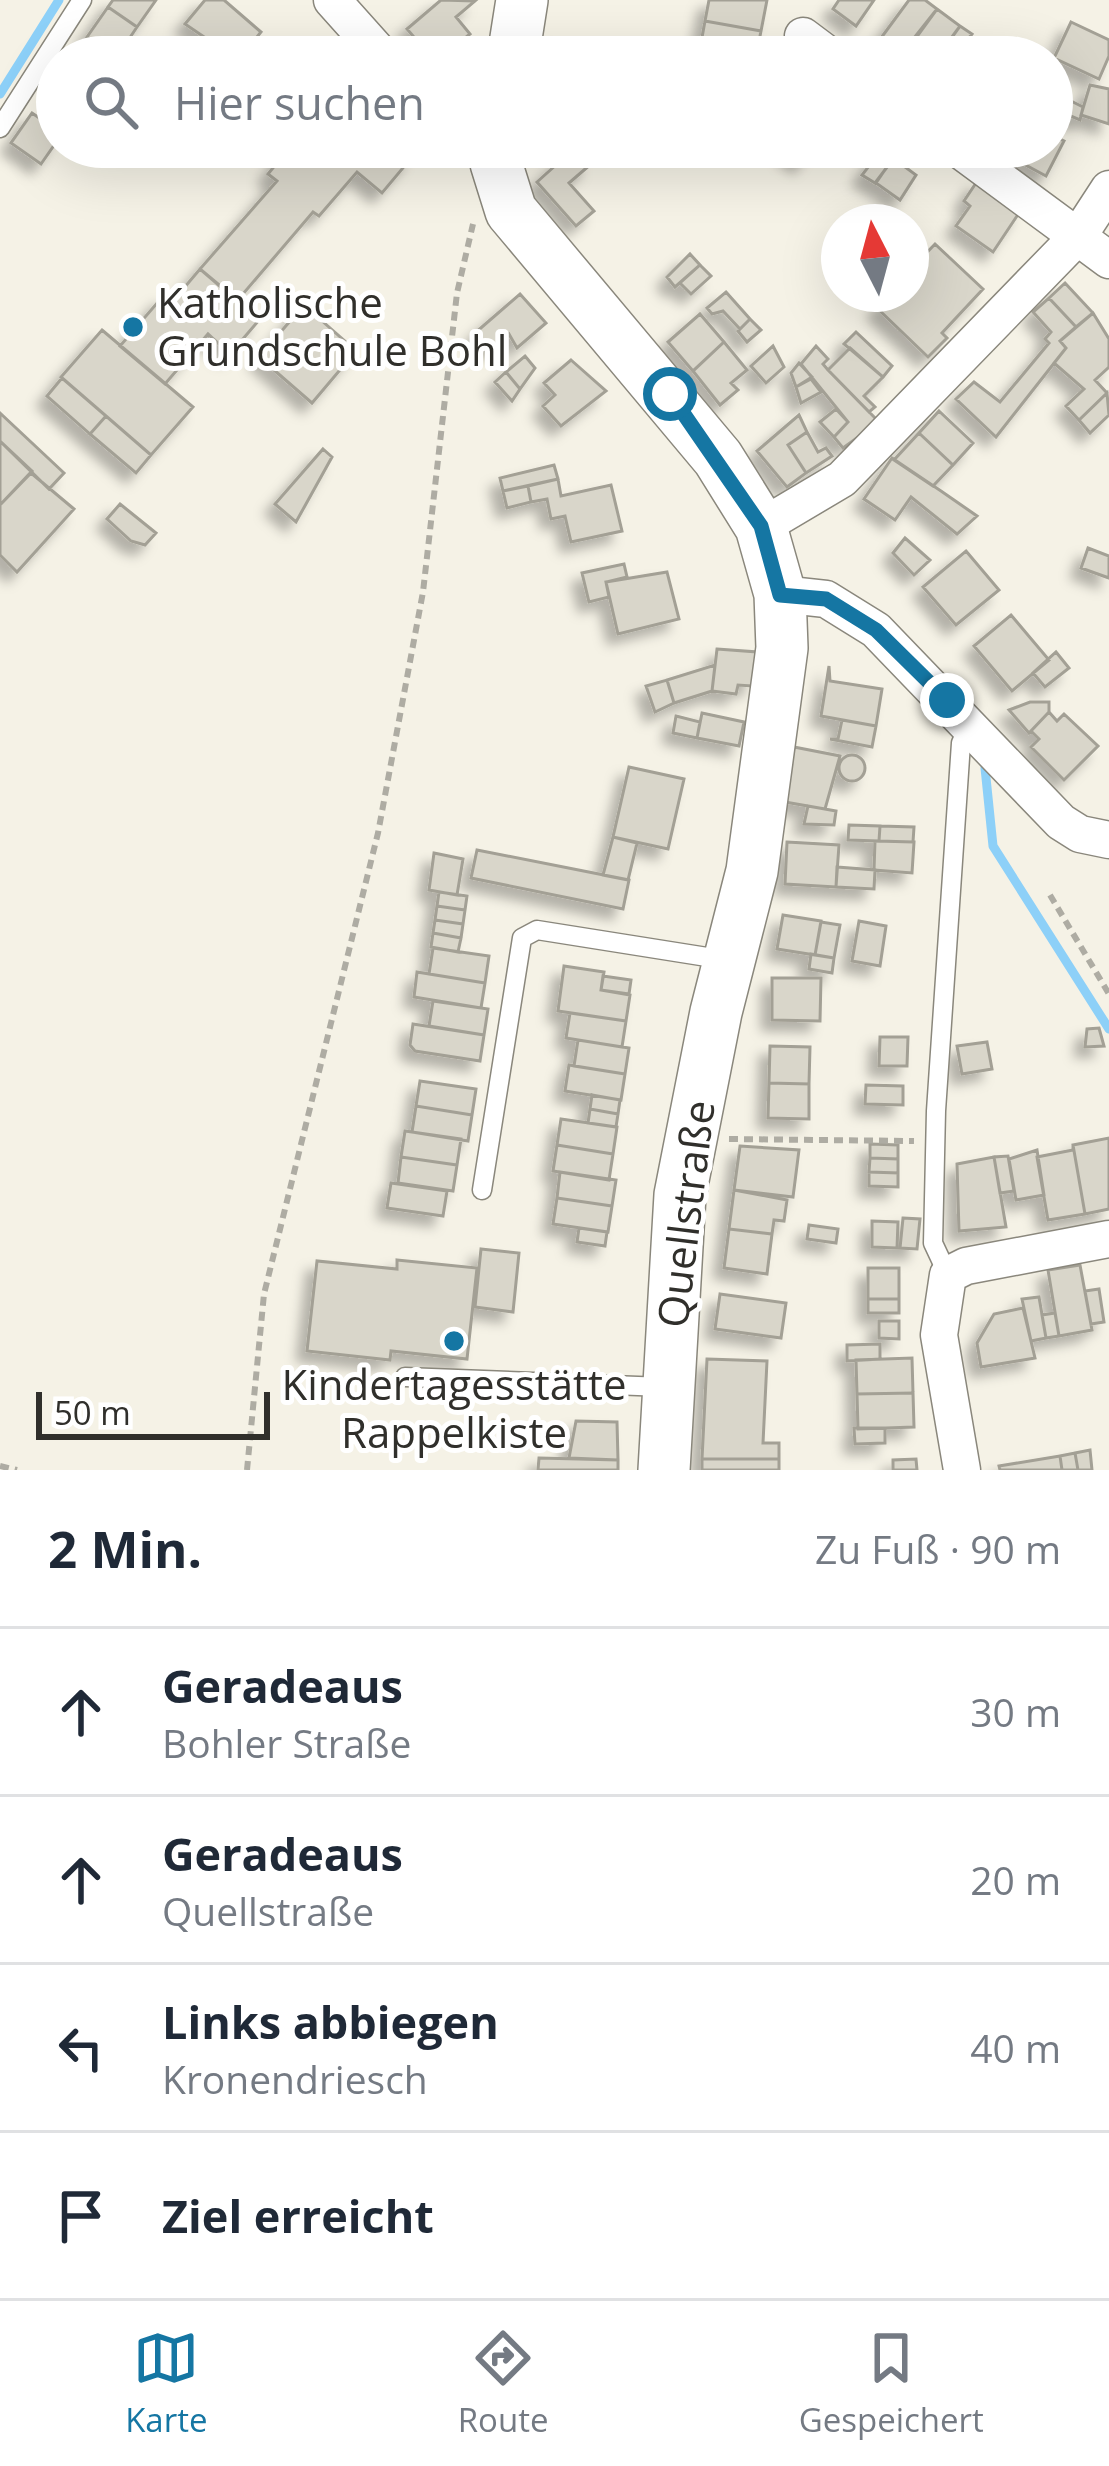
<!DOCTYPE html>
<html lang="de">
<meta charset="utf-8">
<style>
body{margin:0;font-family:"Open Sans",sans-serif;background:#f2f2f3;color:#1f2937}
.compass{position:absolute;left:821px;top:204px;width:108px;height:108px;border-radius:50%;background:#fff;box-shadow:0 12px 48px #0002;rotate:354deg}
.scale{position:absolute;left:36px;bottom:30px;width:234px;box-sizing:border-box;padding-left:12px;border:6px solid #302f2b;border-top:0;font-size:33px;line-height:42px;white-space:nowrap;color:#302f2b;-webkit-text-stroke:9px #fff;paint-order:stroke}
.stop{position:absolute;width:36px;height:36px;margin:-27px;border:9px solid #1576a3;border-radius:50%;background:#fff}
.stop.end{background:#1576a3;border-color:#fff;box-shadow:0 3px 12px #0008}
.list{margin:0;padding:0;list-style:none}
h2{display:flex;justify-content:space-between;align-items:center;height:156px;margin:0;padding:0 48px;font-size:51px}
h2 small{font-size:39px;font-weight:400;color:#747a83}
.list li{display:grid;grid-template-columns:78px 1fr auto;gap:36px;align-items:center;box-sizing:border-box;height:168px;padding:0 48px;border-top:3px solid #e0e1e3}
.list b{display:block;font-size:45px;white-space:nowrap}
.list p{margin:0;font-size:39px;white-space:nowrap;color:#747a83}
.list em{font-size:39px;font-style:normal;color:#747a83}
.icon{flex:none;width:66px;height:66px;fill:none;stroke:currentColor;stroke-width:2;stroke-linecap:round;stroke-linejoin:round}
.map{position:relative;flex:none;width:1109px;height:1470px;overflow:hidden}
.search{position:absolute;background:#fff;box-shadow:0 12px 48px #0002;left:36px;right:36px;top:36px;height:132px;display:flex;align-items:center;gap:30px;box-sizing:border-box;padding:0 42px;border-radius:66px;color:#747a83;font-size:45px}
.sheet{height:828px;background:#fff}
nav{display:flex;justify-content:space-around;align-items:center;box-sizing:border-box;height:168px;border-top:3px solid #e0e1e3;background:#fff;font-size:33px;color:#747a83}
nav a{display:grid;justify-items:center;gap:6px}
nav .on{color:#1576a3}
.map>svg:first-child{display:block}
.lines{fill:none;stroke-linecap:round;stroke-linejoin:round}
.stream{stroke:#8dd0f8;stroke-width:9}
.building{fill:#d9d6ca;stroke:#a3a095;stroke-width:3;filter:url(#shadow)}
.service-casing{stroke:#8a877c;stroke-width:21}
.minor-casing{stroke:#8a877c;stroke-width:39}
.secondary-casing{stroke:#8a877c;stroke-width:54}
.path{stroke:#aeaca3;stroke-width:6;stroke-dasharray:9 6;stroke-linecap:butt}
.service{stroke:#fff;stroke-width:18}
.minor{stroke:#fff;stroke-width:36}
.secondary{stroke:#fff;stroke-width:51}
.route{stroke:#1576a3;stroke-width:15}
.poi-dot{fill:#1576a3;stroke:#fff;stroke-width:4.5}
.labels{text-anchor:middle;stroke-width:10;stroke-linejoin:round;paint-order:stroke}
.poi-label{font-size:42px;fill:#302f2b;stroke:#fff;text-anchor:start}
.street-label{font-size:42px;fill:#302f2b;stroke:#fff}
</style>
<div class="map">
<svg width="1109" height="1470" viewBox="0 0 1109 1470">
<defs>
<filter id="shadow"><feDropShadow dx="-10" dy="10" stdDeviation="6" flood-color="#0004"/></filter>
</defs>
<rect width="100%" height="100%" fill="#f5f2e6"/>
<g class="lines">
<path class="stream" d="M0,94L59,0
M985,768L993,846L1109,1029"/>
</g>
<path class="building" d="M113,0H156L137,27L108,7Z
M205,0H224L261,32L241,57H206L216,45L185,24Z
M441,0L475,1L456,17L470,34L465,38L477,52L472,57H431L407,29Z
M709,0H767L761,31L705,21Z
M839,0H874L856,26L833,9Z
M909,0H925L937,9L899,57L878,42Z
M108,7L137,27L117,57L87,37Z
M937,9L960,26L938,57H902Z
M705,21L761,31L756,57L699,54Z
M1071,22L1109,40V56L1099,79L1054,58Z
M960,26L972,34L954,57L943,49Z
M164,39L184,56L183,57H165L156,49Z
M557,39L607,45L606,57H554Z
M1090,85L1109,89V124L1081,115Z
M1067,99L1083,107L1080,120L1061,112Z
M32,113L57,130V141L41,164L11,143Z
M1052,120L1064,126L1058,138L1064,141L1046,176L1009,156L1012,150L1007,147H1052Z
M277,147H403L413,156L382,193L357,172L319,216L313,212L237,301L200,269L277,181L268,174L285,153Z
M576,147L591,164L569,183L594,211L576,226L537,182Z
M791,147H814L803,163L788,152Z
M879,153L891,162L875,183L862,175Z
M893,158L916,175L900,200L876,183Z
M978,180L1021,210L993,252L956,226L970,206L964,201Z
M935,244L983,289L942,333L947,338L928,357L877,308L891,294H911V269Z
M690,254L700,265L675,287L667,277Z
M700,265L711,276L691,294L680,283Z
M200,269L260,319L230,354L208,334L165,384L120,346L164,295L172,302Z
M1065,283L1093,313L1076,327L1049,298Z
M726,292L750,319L740,329L723,311L712,314L707,308Z
M520,294L546,323L517,348L509,334L490,350L475,333Z
M1049,298L1076,327L1060,341L1066,348L996,437L956,399L974,382L1000,402L1049,343L1045,339L1051,332L1033,312Z
M304,305L356,351L312,403L259,357Z
M1093,313L1109,339V367L1095,380L1107,393L1079,420L1066,406L1084,389L1054,363L1066,348L1060,341Z
M700,314L724,342L693,371L668,342Z
M750,319L761,330L747,342L738,331Z
M102,330L193,407L151,455L61,377Z
M856,332L892,366L883,377L844,344Z
M724,342L747,370L731,383L738,390L720,405L693,371Z
M773,346L784,367L766,383L751,366Z
M816,346L828,359L823,364L828,370L879,422L843,448L834,437L848,422L801,364Z
M850,348L883,377L864,396L875,407L869,412L828,370Z
M525,356L535,368L520,389L506,372Z
M571,360L606,391L561,426L543,406L555,395L544,383Z
M799,363L812,377L796,387L791,373Z
M506,372L520,389L512,401L495,382Z
M62,378L106,416L90,434L47,396Z
M811,379L821,392L801,403L796,387Z
M1107,393L1109,415L1090,433L1079,420Z
M836,409L848,422L834,437L820,422Z
M939,411L973,443L953,465L919,433Z
M0,413L64,473L49,489L0,441Z
M799,415L807,432L788,445L806,473L787,487L757,451Z
M106,416L151,455L136,473L90,434Z
M807,432L818,452L826,448L832,456L806,473L788,445Z
M919,433L953,465L933,486L894,460Z
M0,441L32,471L0,505Z
M323,449L332,457L296,522L275,504Z
M892,458L941,491L977,516L957,534L911,497L895,520L864,499Z
M554,465L558,479L503,491L500,478Z
M31,473L74,509L17,572L0,555V505Z
M558,479L561,496L611,485L622,531L571,542L565,516L551,519L547,499L531,502L528,486Z
M528,486L531,502L507,508L503,491Z
M120,504L156,533L145,545L131,541L107,519Z
M905,538L930,560L914,575L893,553Z
M1088,548L1109,556V578L1081,568Z
M966,551L999,590L956,625L923,587Z
M624,564L627,577L606,582L609,597L589,602L582,573Z
M667,572L679,619L618,634L606,582Z
M1011,615L1049,660L1012,691L974,646Z
M717,649L757,652L752,686L738,685L736,694L712,691Z
M1056,652L1069,668L1045,687L1033,673Z
M715,665L712,691L674,703L667,680Z
M829,666L830,681L882,689L876,726L821,716Z
M667,680L674,703L655,712L646,686Z
M1030,702H1049V712L1029,733L1009,710Z
M1049,712L1057,721L1064,714L1098,746L1064,780L1031,747L1039,739L1031,731Z
M702,713L744,722L739,746L697,738Z
M676,716L700,722L697,738L673,733Z
M842,720L876,726L872,747L830,739H838Z
M794,747L840,756L825,809L785,802Z
M839 768a13 13 0 1 1 26 0a13 13 0 1 1-26 0Z
M629,767L684,779L668,849L613,837Z
M808,806L836,811L834,825L804,824Z
M849,825L880,826L879,841L848,840Z
M880,826L914,827L913,842L879,841Z
M613,837L637,843L628,880L603,875Z
M875,841L914,842L912,873L874,870Z
M787,842L839,845L836,887L785,884Z
M477,850L629,880L623,909L471,878Z
M434,853L463,859L457,895L429,890Z
M837,867L875,870L874,889L836,887Z
M439,892L467,896L465,910L437,906Z
M437,906L465,910L463,924L435,920Z
M783,915L821,921L815,955L777,949Z
M435,920L463,924L461,938L433,933Z
M859,921L886,926L880,966L852,961Z
M821,922L840,925L834,958L815,955Z
M433,933L461,938L458,952L431,947Z
M433,948L489,956L485,983L429,974Z
M811,954L834,958L832,973L809,969Z
M564,966L604,972L601,990L630,995L626,1021L558,1011Z
M417,972L485,983L481,1008L414,997Z
M603,976L631,980L629,994L601,990Z
M772,978H821L820,1021L772,1020Z
M433,1001L488,1009L484,1035L429,1026Z
M570,1013L626,1021L622,1047L566,1038Z
M413,1024L484,1035L480,1061L415,1051L410,1045Z
M1099,1028L1104,1046L1085,1047L1087,1029Z
M880,1037H908L907,1066H879Z
M578,1040L629,1048L625,1074L574,1066Z
M987,1042L992,1069L962,1074L957,1046Z
M770,1046L810,1047L809,1084L769,1083Z
M569,1065L625,1074L621,1100L565,1091Z
M420,1081L476,1089L472,1115L416,1106Z
M769,1083L809,1084V1119L768,1118Z
M866,1085L903,1086V1105L865,1104Z
M592,1095L620,1100L618,1114L590,1109Z
M416,1106L472,1115L468,1141L412,1132Z
M590,1109L618,1114L616,1127L588,1123Z
M561,1119L617,1127L613,1154L557,1145Z
M405,1131L461,1139L457,1165L401,1157Z
M1109,1138V1209L1085,1214L1073,1145Z
M870,1144L898,1145V1159L870,1158Z
M557,1145L613,1154L609,1180L553,1171Z
M1073,1145L1085,1214L1048,1220L1037,1157L1073,1150Z
M740,1146L799,1150L793,1197L734,1190Z
M1037,1150L1044,1195L1016,1200L1009,1159Z
M1008,1156L1014,1191L1000,1193L994,1157Z
M401,1157L457,1165L453,1191L398,1183Z
M994,1157L1006,1227L959,1231L957,1164Z
M870,1158L898,1159V1173L869,1172Z
M560,1172L616,1180L612,1206L557,1198Z
M869,1172L898,1173V1187L869,1186Z
M391,1183L447,1191L443,1216L387,1208Z
M734,1190L787,1200L784,1221L774,1220L772,1234L729,1229Z
M557,1198L612,1206L608,1232L553,1224Z
M903,1218L920,1219L917,1249L900,1248Z
M872,1221L898,1222L897,1248L872,1247Z
M809,1225L838,1229L836,1243L807,1239Z
M579,1228L607,1232L605,1246L577,1242Z
M729,1229L772,1234L767,1274L724,1268Z
M481,1249L519,1253L513,1312L475,1307Z
M397,1260L477,1268L467,1359L391,1351L390,1360L307,1351L317,1261L397,1269Z
M1080,1265L1092,1330L1059,1336L1048,1270Z
M868,1268H899V1299H868Z
M1099,1289L1104,1322L1091,1324L1085,1291Z
M720,1294L786,1303L781,1338L715,1329Z
M1039,1297L1046,1338L1031,1341L1022,1299Z
M868,1299H899V1313H868Z
M1023,1308L1035,1358L981,1367L977,1343L994,1314Z
M1055,1313L1059,1336L1046,1338L1042,1315Z
M879,1321H899V1339L879,1338Z
M880,1344V1359L847,1361V1345Z
M912,1358L913,1393L857,1394L856,1360Z
M707,1359L767,1361L763,1443H779V1459H702Z
M913,1393L914,1427L858,1429L857,1394Z
M576,1421L617,1422L618,1460L569,1458Z
M854,1428H885V1443L855,1444Z
M1090,1450L1092,1470H1078L1075,1453Z
M1075,1453L1078,1470H1062L1060,1456Z
M1060,1456L1062,1470H1000L999,1466Z
M539,1458L618,1460V1470H538Z
M702,1459H779V1470H702Z
M916,1459L917,1470H893V1460Z"/>
<g class="lines">
<defs>
<path id="service" d="M0,128L82,0
M482,1190L522,938L537,930L726,960
M948,1275L933,1243L936,1111L961,743L968,727
M405,1377L664,1387"/>
<path id="minor" d="M332,0L383,57
M803,36L831,57
M956,147L1109,260
M761,527L842,479L1079,235L1109,189
M780,594L826,599L876,630L1061,822L1080,834L1109,840
M962,1470L939,1335L948,1275L966,1266L1109,1239"/>
<path id="secondary" d="M513,57L522,0
M499,147L496,163L511,211L718,458L761,527L780,594L782,648L752,871L716,1012L680,1195L664,1470"/>
</defs>
<use href="#service" class="service-casing"/>
<use href="#minor" class="minor-casing"/>
<use href="#secondary" class="secondary-casing"/>
<path class="path" d="M1050,895L1109,994
M729,1139L914,1141
M0,1466L17,1470
M247,1470L264,1294L378,833L423,592L457,293L473,224"/>
<use href="#service" class="service"/>
<use href="#minor" class="minor"/>
<use href="#secondary" class="secondary"/>
</g>
<g class="lines">
<path class="route" d="M670,394L761,526L780,595L826,599L876,630L947,700"/>
</g>
<g class="poi-dot">
<circle cx="133" cy="327" r="12"/>
<circle cx="454" cy="1341" r="12"/>
</g>
<g class="labels">
<g class="poi-label">
<text x="157" y="318">Katholische<tspan x="157" dy="48">Grundschule Bohl</tspan></text>
<text x="454" y="1400" text-anchor="middle">Kindertagesstätte<tspan x="454" dy="48">Rappelkiste</tspan></text>
</g>
<g class="street-label">
<text transform="translate(686 1214) rotate(-83)" y="15">Quellstraße</text>
</g>
</g>
</svg>
<svg class="compass" viewBox="-18 -18 36 36"><path d="M0-13l5 13h-10z" fill="#e53935"/><path d="M0 13l5-13h-10z" fill="#747a83"/></svg>
<div class="scale">50 m</div>
<div class="stop" style="left:670px;top:394px"></div>
<div class="stop end" style="left:947px;top:700px"></div>
<div class="search"><svg class="icon" aria-label="search" viewBox="0 0 24 24"><circle cx="10" cy="10" r="6"/><path d="M15 15l6 6"/></svg>Hier suchen</div>
</div>
<section class="sheet">
<h2>2 Min.<small>Zu Fuß · 90 m</small></h2>
<ul class="list">
<li><svg class="icon" aria-label="ahead" viewBox="0 0 24 24"><path d="M12 20V5M6 11l6-6 6 6"/></svg><div><b>Geradeaus</b><p>Bohler Straße</p></div><em>30 m</em></li>
<li><svg class="icon" aria-label="ahead" viewBox="0 0 24 24"><path d="M12 20V5M6 11l6-6 6 6"/></svg><div><b>Geradeaus</b><p>Quellstraße</p></div><em>20 m</em></li>
<li><svg class="icon" aria-label="left" viewBox="0 0 24 24"><path d="M17 20v-9H6M10 6l-5 5 5 5"/></svg><div><b>Links abbiegen</b><p>Kronendriesch</p></div><em>40 m</em></li>
<li><svg class="icon" aria-label="arrive" viewBox="0 0 24 24"><path d="M6 21V4h12l-3 4 3 4H6"/></svg><div><b>Ziel erreicht</b></div></li>
</ul>
</section>
<nav>
<a class="on"><svg class="icon" aria-label="map" viewBox="0 0 24 24"><path d="M3 6l6-2 6 2 6-2v14l-6 2-6-2-6 2zM9 4v14M15 6v14"/></svg>Karte</a>
<a><svg class="icon" aria-label="directions" viewBox="0 0 24 24"><path d="M12 3l9 9-9 9-9-9zM9 14v-3h6M13 9l2 2-2 2"/></svg>Route</a>
<a><svg class="icon" aria-label="saved" viewBox="0 0 24 24"><path d="M7 4h10v16l-5-4-5 4z"/></svg>Gespeichert</a>
</nav>
